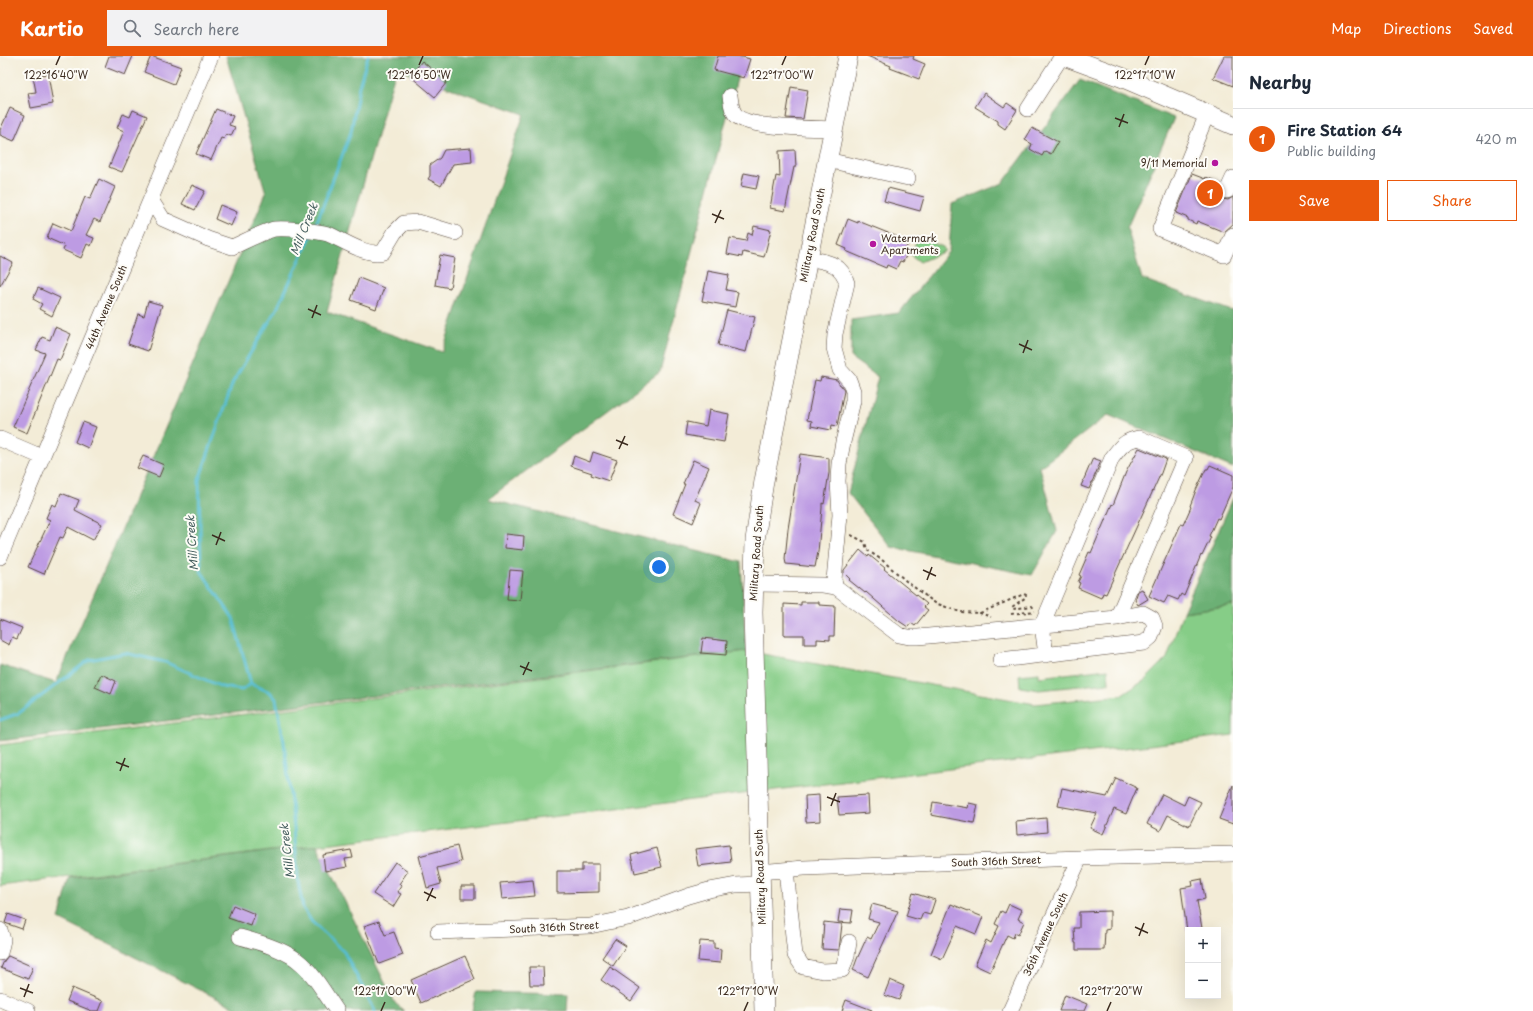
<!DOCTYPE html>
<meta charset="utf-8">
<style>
body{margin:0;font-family:"Playpen Sans",sans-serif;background:#f2f2f3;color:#1f2937}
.controls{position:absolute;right:12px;bottom:12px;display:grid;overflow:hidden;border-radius:0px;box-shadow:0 4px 16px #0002}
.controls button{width:36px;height:36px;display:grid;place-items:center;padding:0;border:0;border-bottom:1px solid #e0e1e3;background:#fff;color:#1f2937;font:20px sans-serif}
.you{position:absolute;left:659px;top:511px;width:14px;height:14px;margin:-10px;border:3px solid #fff;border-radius:50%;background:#1a73e8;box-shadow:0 0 0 6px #1a73e833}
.badge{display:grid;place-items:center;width:26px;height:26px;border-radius:50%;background:#ea580c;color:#fff;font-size:13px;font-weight:700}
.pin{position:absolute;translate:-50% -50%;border:2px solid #fff;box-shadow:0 1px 4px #0006}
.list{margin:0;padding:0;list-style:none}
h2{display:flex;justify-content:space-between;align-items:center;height:52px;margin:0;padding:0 16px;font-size:17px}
h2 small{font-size:13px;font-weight:400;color:#747a83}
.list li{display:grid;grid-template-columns:26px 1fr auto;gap:12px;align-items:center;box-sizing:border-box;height:60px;padding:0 16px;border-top:1px solid #e0e1e3}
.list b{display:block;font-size:15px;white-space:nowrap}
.list p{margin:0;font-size:13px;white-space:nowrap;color:#747a83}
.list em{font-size:13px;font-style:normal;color:#747a83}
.actions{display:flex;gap:8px;padding:12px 16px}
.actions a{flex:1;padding:9px 0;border:1px solid #ea580c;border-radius:0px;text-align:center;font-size:14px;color:#ea580c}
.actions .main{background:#ea580c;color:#fff}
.icon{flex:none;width:22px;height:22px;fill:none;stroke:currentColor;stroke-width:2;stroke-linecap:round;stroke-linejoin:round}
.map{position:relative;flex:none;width:1233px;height:955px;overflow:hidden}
header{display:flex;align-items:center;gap:24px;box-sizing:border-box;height:56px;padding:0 20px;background:#ea580c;color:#fff}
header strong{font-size:19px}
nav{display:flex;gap:22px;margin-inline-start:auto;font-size:14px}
.search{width:280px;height:36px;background:#f2f2f3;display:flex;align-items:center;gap:10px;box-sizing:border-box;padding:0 14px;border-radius:0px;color:#747a83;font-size:15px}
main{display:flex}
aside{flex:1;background:#fff}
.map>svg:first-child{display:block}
.green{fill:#86cd87;stroke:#607c52}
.forest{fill:#6cb074;stroke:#546d49;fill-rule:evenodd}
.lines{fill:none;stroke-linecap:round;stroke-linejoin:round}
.stream{stroke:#55bdd2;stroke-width:3}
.building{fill:#bd9be3}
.minor-casing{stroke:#57473a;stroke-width:16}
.major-casing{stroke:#57473a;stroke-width:20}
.path{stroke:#57473a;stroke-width:2;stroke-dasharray:3 3;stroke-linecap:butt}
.minor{stroke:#fff;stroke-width:15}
.major{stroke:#fff;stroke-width:19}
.ticks{fill:none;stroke:#3b2a1e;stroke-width:1.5}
.poi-dot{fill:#b5179e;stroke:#fdfcf7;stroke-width:1.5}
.labels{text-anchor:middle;stroke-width:4;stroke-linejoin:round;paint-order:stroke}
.poi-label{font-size:10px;fill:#3b2a1e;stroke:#fdfcf7;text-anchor:end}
.street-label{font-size:10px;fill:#3b2a1e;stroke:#fdfcf7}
.water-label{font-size:11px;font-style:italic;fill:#445d5d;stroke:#fdfcf7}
.ticks-label{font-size:10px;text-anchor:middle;fill:#3b2a1e;stroke:#fdfcf7;stroke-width:4;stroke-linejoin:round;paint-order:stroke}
</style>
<header>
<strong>Kartio</strong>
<div class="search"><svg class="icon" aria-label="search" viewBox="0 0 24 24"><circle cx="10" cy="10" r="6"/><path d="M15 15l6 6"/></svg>Search here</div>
<nav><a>Map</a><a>Directions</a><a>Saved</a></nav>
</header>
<main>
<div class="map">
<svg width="1233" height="955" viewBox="0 0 1233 955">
<rect width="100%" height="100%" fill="#fdfcf7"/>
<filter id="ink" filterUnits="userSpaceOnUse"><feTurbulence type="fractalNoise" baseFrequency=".025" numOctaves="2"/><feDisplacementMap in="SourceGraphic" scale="8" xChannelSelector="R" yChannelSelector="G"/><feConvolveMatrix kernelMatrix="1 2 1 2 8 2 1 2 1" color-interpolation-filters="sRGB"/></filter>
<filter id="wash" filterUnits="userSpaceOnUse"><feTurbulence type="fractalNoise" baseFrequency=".012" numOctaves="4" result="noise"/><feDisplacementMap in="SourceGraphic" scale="16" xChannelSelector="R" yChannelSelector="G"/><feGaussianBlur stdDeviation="0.9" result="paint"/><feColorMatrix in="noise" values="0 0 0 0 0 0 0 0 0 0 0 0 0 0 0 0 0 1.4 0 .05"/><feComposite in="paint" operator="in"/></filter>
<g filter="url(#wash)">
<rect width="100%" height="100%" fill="#f3ecd7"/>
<path class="green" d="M918,181L943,191L945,195L920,206L911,199Z
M1233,549V679L317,789L0,830V689L746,595L1035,648L1122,639L1145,624L1167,602L1183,556Z
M1108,613L1109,627L1039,634L1020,631L1019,619L1039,617V621Z"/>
<path class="forest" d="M226,0H743L660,316L488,443L741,506L746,595L0,685V609L56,627L266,137ZM396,13L524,58L442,296L327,256Z
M1080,24L1174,62L1127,172L1142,223L1232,255L1233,254V412L1108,359L1040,411L1057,475L1032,519L891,491L848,437L878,321L851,302V264L899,257L949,195L952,148L1003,127Z
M1233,442V549L1183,556Z
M317,789L395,947L404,955H242L59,863L70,822Z
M476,936L568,938L567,955H472Z"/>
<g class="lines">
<path class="stream" d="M315,171L351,76L359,30L368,0
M311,180L277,253L233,326L199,424L201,515L233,562L251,628L270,636L276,643L284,686L294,771L298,825L303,852L312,866L344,896L375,955
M0,664L19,657L89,604L125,597L165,606L222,631L242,634L251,628"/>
</g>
<g id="blocks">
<path class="building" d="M109,0H133L125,19L105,11Z
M151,0L181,11L174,28L144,16Z
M718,0H739L750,3L744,22L714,14Z
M867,0H914L913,3L925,8L919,23L890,12L891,10Z
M1224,0H1233V30L1213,22Z
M422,5L447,26L435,41L410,20Z
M48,18L53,48L31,52L28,37L36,36L33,20Z
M791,31L808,34L803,63L786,62Z
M984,37L1004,51L1007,47L1017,54L1005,73L998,68V65L975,51Z
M10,52L25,59L14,85L0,79V74Z
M216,53L233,60L229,69L235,71L231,80L226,78L224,83L221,82L211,104L196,98Z
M133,54L147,60L122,116L109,111L124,75L117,72L123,58L130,61Z
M1032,72L1058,86L1051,98L1045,95L1042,100L1030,93L1032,88L1025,84Z
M471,92L472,106L453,108L441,130L428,123L430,120V109L440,102L444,94Z
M795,94L796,111H794L785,155L770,152L776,120L780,121L779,95Z
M744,117L759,120L756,133L741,130Z
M1192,118L1205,123L1206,121L1215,125L1213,129L1219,132L1218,136L1223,143L1228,144L1233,141V168L1224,176L1197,165L1196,168L1188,164V162L1176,157Z
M99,123L115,131L100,166L94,163L86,179L94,182L91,190L87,188L81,202L63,194L65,190L47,182L53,167L71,175L85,141L90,143Z
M192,129L205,135L195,154L182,148Z
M888,132L924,141L920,155L884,145Z
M220,149L237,156L231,170L215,163Z
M848,163L858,167V165L898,181V184L908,188L905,194L908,196L903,206L900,205L896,213L887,209L886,212L846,195L847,193L838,189Z
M754,170L771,174L764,201L743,196L742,201L727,198L730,182L746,185L748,177L752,179Z
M440,199L455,202L450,232L435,229Z
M0,200L13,207L0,230Z
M708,215L729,219L726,234L738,236L735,251L702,245Z
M359,222L384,232L376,253L351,244Z
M38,232L60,242L52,260L39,253L42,248L33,243Z
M148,245L162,249L148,295L128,288L138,258L144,260Z
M727,254L755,261L746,296L718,289Z
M55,271L71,278L60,304L57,303L27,377L13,371L45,297L36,294L42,281L50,284Z
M821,321L837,324L840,329H841L844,335L837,370L832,369L831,374L811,370L812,365L807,364L815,324L820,325Z
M709,354L729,358L724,386L685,379L687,366L706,370Z
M83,366L96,371L88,392L75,386Z
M1139,392L1166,403L1161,417L1106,538L1103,537L1101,542L1078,532L1080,527L1078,526L1081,520L1079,519L1089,496L1091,497L1112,448L1113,449L1126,416Z
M593,396L617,404L609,425L591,419L592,417L571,410L574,400L590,406Z
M800,398L829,402V417L824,448L822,447V452L818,496L815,511L786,508L785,503L788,473Z
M143,400L164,409L159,421L137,412Z
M1093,402L1101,405L1089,433L1081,430Z
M693,404L709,411L695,444L701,447L693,467L673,458L685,428H683Z
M1210,409L1233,419V431L1219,463L1217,462L1209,480L1211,481L1202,500L1201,499L1184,540L1181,538L1178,544L1168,540L1164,547L1149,540L1181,468L1183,469L1191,451L1190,450L1196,434L1206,413H1208Z
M61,437L79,444L75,454L102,468L93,484L68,471L63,482L60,481L44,518L28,511L50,464L46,462L52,448L56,450Z
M506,478L524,480L523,494L505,492Z
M860,494L868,501L869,499L885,512L884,513L927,548L924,551L928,554L915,570L911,567L908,571L899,565L866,536L865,537L849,524L850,523L844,517V514Z
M510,514L523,515L520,544L507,543Z
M1142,533L1148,543L1138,549L1135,544L1138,535Z
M801,546H819V549L835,550L834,580H830V584L817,583V588H804V579H784V548L801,549Z
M0,563L22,572L17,583L12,581L9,589L0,584Z
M703,582L727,585L726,599L701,597Z
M101,618L116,625L111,638L95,631Z
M1116,722L1137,732L1126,758L1114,753L1103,778L1090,772L1097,757L1058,750L1062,732L1107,741Z
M1233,729V768L1219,763Z
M1162,738L1184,749L1188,740L1201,746L1189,770L1168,759L1160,775L1147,768Z
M819,739L820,765L806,766L805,740Z
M868,739L869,757L839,759L837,741Z
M933,746L968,752L969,747L978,749L974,767L931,759Z
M1046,762L1047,776L1017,779L1016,765Z
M729,789L731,806L698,810L695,793Z
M457,790L461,806L437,812L441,828L427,832L419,800Z
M657,792L662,811L635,817L631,799Z
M351,794L353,802L345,803L347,811L325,815L323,799Z
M395,806L408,815L399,828L402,829L397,836L401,838L393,851L373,838Z
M582,808H599V836L557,837V815H582Z
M1202,823L1205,843L1197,845L1202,872L1187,875L1181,832L1193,830L1192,825Z
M533,824L535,840L502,843L500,827Z
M461,830H475V843H461Z
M913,837L935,844L930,859L923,857L920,864L906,860Z
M872,848L898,855L868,921L853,914L857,903L867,881L871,883L879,866L868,863Z
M951,848L983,861L976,878L957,870L942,903L931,898Z
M1009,848L1022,854L1018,863L1024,866L1018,879L1015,877L1013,882L1007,879L990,916L975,909L986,884L991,887L999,870L995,868L1001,855L1005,857Z
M233,849L255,858L251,870L228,862Z
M840,853L853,854L851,867L838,866Z
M1110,855V873L1105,874L1104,894H1076V887H1075L1074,872H1079V856Z
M8,858L25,864L22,873L5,867Z
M379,865L385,879L394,876L403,899L379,908L364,870Z
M824,866L842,868L839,894L822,893Z
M615,883L626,890L613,910L602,902Z
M700,885L714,886V892L721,893L720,907L698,905Z
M8,900L33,911L28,923L1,912L4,905Z
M465,900L475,923L421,947L411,924Z
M529,911H543L544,929H530Z
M610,911L640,932L631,945L601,924Z
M890,924L904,930L899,944L884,939Z
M72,932L103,945L99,955H92L67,945Z
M1065,939L1087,948L1084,955H1059Z
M846,944L872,954V955H842Z"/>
</g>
</g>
<g filter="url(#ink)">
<use href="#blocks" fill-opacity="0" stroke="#57473a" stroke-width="1"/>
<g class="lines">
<defs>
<path id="minor" d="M730,40C731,46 731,53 735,58C745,73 814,72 833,73
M1028,53L1062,0
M1207,58L1160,173L1224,199L1233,179
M827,104L908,122
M1227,135L1233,122
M151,144L163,163L208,183L232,191C242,187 266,174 275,173C286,172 317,175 328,178C343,184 367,201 383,196L395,176L404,167L418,166L455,177
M807,202C826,206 841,206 847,227L835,278L834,292L840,314L849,324L853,335V345L843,386L839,408L838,425L840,459L834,524L836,531
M0,383L42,401
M0,501L211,0
M754,528L823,529L836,531L899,579L909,581H918L1117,562L1186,402L1139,382C1125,384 1120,391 1112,402L1042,569L1046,599
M1000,604L1144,587L1151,581L1155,570L1152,562L1143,557L1117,562
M786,814L795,899L803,911L823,915L842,914L847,900L849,886
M760,816L804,812L1080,802L1233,798
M0,874L3,884L0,897
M438,876L590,870L628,862L688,840L709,834L736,829L760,828
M240,881C258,886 283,893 297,904C314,917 325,938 337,955
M0,943L28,955
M1010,955L1080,802"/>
<path id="major" d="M1064,0L1121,21L1233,69
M764,955L753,556L755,484L764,425L848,0"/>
</defs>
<use href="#minor" class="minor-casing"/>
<use href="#major" class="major-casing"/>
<path class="path" d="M851,479L865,486L867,494L882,504L906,525L935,547L960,556L980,557L991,561
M980,557L1024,538L1026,539V541L1012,551L1013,553L1032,550L1035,554
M1011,558L1035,555"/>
<use href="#minor" class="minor"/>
<use href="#major" class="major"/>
</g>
</g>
<path class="ticks" d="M56,9L60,0M419,9L423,0M782,9L786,0M1145,9L1149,0M1115,62L1128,67M1119,71L1124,58M712,158L724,163M715,167L721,154M308,253L321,259M312,262L317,249M1019,288L1032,294M1023,297L1028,284M616,384L628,389M619,393L625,380M212,479L225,485M216,489L221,476M923,514L936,520M927,524L932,511M520,610L532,615M523,619L529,606M116,706L129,711M120,715L125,702M827,741L840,746M831,750L836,737M424,836L436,842M427,845L433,832M1135,871L1148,877M1139,880L1144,867M20,932L33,937M24,941L29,928M381,955L385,946M744,955L748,946M1107,955L1111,946"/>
<g class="poi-dot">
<circle cx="1215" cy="107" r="4"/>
<circle cx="873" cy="188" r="4"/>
</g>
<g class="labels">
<g class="poi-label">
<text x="1207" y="111">9/11 Memorial</text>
<text x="881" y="186" text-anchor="start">Watermark<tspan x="881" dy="12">Apartments</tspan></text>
</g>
<g class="street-label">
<text transform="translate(812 179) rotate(-79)" y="4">Military Road South</text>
<text transform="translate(106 251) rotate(-67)" y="4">44th Avenue South</text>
<text transform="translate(756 497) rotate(-86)" y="4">Military Road South</text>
<text transform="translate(996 805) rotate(-2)" y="4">South 316th Street</text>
<text transform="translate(760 821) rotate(-92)" y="4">Military Road South</text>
<text transform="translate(554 871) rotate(-3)" y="4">South 316th Street</text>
<text transform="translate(1045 878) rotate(-65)" y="4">36th Avenue South</text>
</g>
<g class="water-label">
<text transform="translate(304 173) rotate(-68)" y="4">Mill Creek</text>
<text transform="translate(192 487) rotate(-94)" y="4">Mill Creek</text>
<text transform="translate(287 795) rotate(-97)" y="4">Mill Creek</text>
</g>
</g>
<g class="ticks-label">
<text x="419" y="23">122°16'50"W</text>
<text x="782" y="23">122°17'00"W</text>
<text x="1145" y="23">122°17'10"W</text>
<text x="56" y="23">122°16'40"W</text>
<text x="385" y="939">122°17'00"W</text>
<text x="748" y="939">122°17'10"W</text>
<text x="1111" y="939">122°17'20"W</text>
</g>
</svg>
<div class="controls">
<button>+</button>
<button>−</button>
</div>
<div class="you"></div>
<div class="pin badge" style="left:1210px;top:137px">1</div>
</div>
<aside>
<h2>Nearby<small></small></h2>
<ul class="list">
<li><span class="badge">1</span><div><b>Fire Station 64</b><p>Public building</p></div><em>420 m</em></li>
</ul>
<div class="actions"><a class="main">Save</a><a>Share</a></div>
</aside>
</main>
